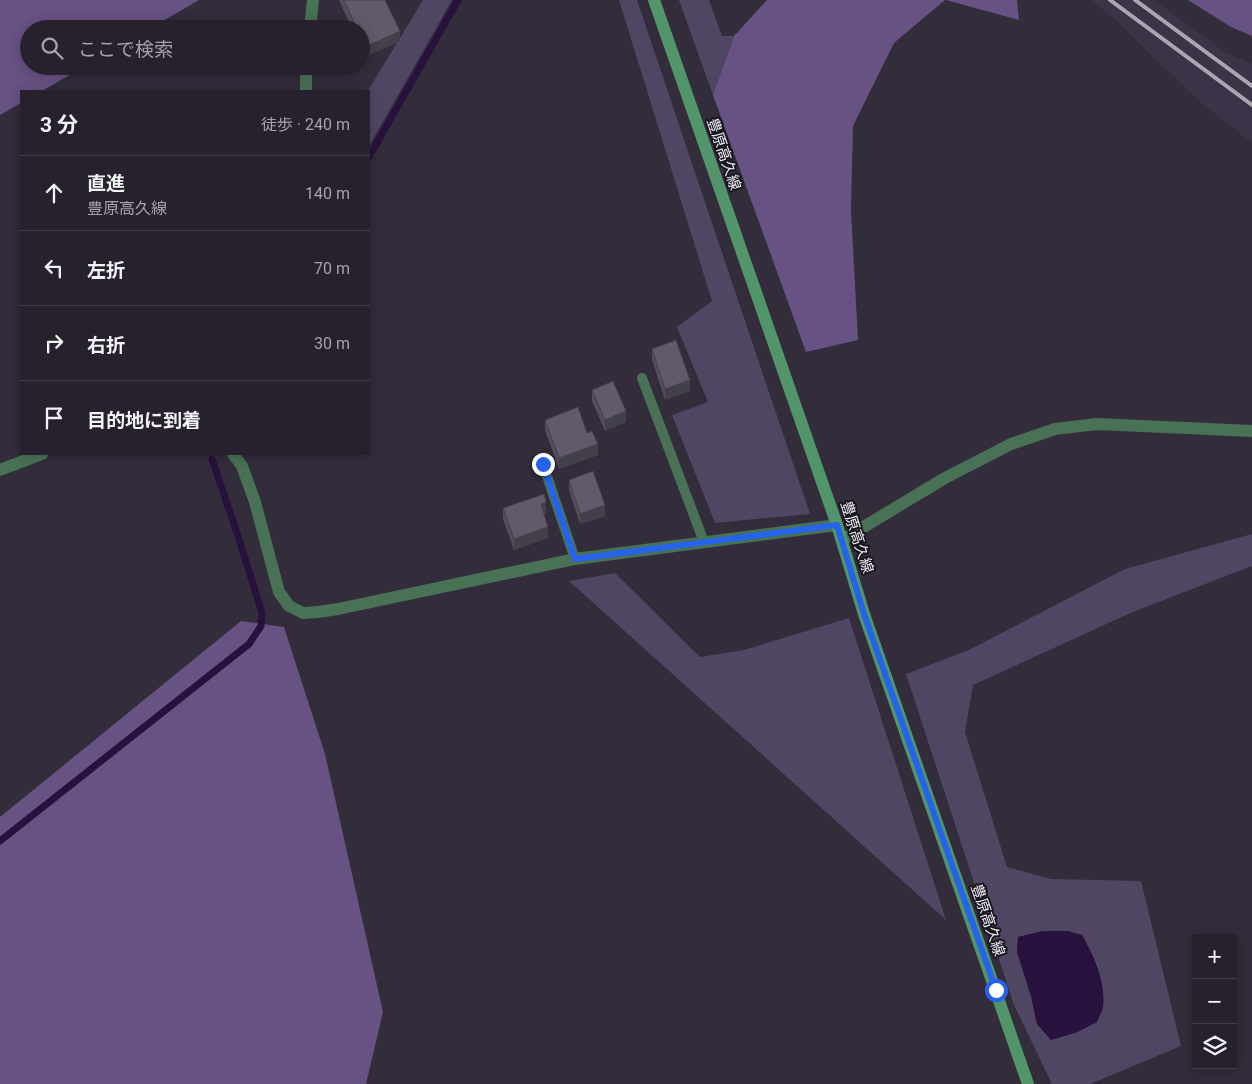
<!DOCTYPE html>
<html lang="ja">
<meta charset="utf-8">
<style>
body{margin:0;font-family:Roboto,"Noto Sans JP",sans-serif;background:#322e38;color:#f1f3f6}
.controls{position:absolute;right:15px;bottom:15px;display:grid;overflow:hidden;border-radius:0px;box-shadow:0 2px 12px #0003}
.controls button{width:45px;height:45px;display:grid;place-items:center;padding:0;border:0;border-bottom:1px solid #423e48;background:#26212c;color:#f1f3f6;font:25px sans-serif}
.stop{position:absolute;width:15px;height:15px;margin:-11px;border:4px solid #2563eb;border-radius:50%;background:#fff}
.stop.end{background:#2563eb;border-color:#fff;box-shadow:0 1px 5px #0008}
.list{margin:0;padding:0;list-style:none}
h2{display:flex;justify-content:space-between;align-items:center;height:65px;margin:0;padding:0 20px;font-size:21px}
h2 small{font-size:16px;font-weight:400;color:#a4a3a9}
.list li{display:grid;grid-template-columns:32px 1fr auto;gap:15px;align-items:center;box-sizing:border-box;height:75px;padding:0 20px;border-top:1px solid #423e48}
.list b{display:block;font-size:19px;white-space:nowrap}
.list p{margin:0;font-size:16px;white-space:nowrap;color:#a4a3a9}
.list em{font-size:16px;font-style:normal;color:#a4a3a9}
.icon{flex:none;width:28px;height:28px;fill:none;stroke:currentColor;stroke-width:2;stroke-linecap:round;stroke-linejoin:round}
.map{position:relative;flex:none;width:1252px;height:1084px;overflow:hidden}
.search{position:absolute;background:#26212c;box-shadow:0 2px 12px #0003;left:20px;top:20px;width:350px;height:55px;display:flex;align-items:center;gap:12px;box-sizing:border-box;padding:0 18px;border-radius:28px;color:#a4a3a9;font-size:19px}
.panel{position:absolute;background:#26212c;box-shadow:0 2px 12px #0003;left:20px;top:90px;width:350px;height:365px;border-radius:0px}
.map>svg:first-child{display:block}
.built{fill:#3b3348}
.green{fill:#514564;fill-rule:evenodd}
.forest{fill:#665283}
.water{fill:#27123e}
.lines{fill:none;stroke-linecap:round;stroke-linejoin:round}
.stream{stroke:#27123e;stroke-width:7}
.service{stroke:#487155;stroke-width:10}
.minor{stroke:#487155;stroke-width:12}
.secondary{stroke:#52956a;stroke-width:12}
.rail{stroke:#a9a5b1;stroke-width:4}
.wall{fill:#534d5c}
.shaded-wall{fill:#433f4b}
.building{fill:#605a6b;stroke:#433f4b}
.route{stroke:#2563eb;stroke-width:6}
.labels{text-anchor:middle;stroke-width:4;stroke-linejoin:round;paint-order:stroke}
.street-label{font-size:15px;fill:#f0edf7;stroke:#18161d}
</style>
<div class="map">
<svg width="1252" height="1084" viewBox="0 0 1252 1084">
<rect width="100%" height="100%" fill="#322c3b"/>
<path class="built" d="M1089,0H1154L1225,52L1252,64V143L1201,103L1110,15Z"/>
<path class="green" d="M423,0H452L369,146V91H366L369,89Z
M619,0H637L810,514L715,523L672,415L708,402L677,327L712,301Z
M679,0H709L722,36H734L713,95Z
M1252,534V566L1135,611L973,685L965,732L1007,867L1051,879L1141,881L1181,1046L1090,1084H1052L1014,1005L906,674L969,650L1125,569ZM1043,931H1068L1097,1022L1077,1032L1051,1040L1037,1024L1031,996L1017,952L1018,937Z
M615,573L700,657L744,650L849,618L946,920L569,581Z"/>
<path class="forest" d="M0,0H199L149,29H29V66H85L42,91H21V103L0,115Z
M767,0H945L894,43L853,126L851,210L858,340L806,352L713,95L734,36Z
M946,0H1017L1019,20Z
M1188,0H1252V36L1231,27Z
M241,621L284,627L325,754L383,1012L366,1084H0V817Z"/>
<path class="water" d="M1043,931H1068L1082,935C1094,956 1106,982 1103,1007C1102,1012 1099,1017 1097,1022L1077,1032L1051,1040L1037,1024L1031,996L1017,952L1018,937Z"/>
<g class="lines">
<path class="stream" d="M369,157L458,0
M0,841L249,644L261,626L262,613L239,539L212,459"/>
<path class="service" d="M642,378L704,542
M543,464L575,559"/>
<path class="minor" d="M310,29L313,0
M306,91V66
M233,454L242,466L255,502L279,592L289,606L303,613L318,612L338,609L575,559L837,525
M0,470L42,454
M842,540L945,478L1011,444L1055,429L1097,424L1252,431"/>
<path class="secondary" d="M654,0L837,525L864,614L1028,1084"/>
<path class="rail" d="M1110,0L1252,105
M1135,0L1252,86"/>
</g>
<path class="wall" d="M339,0H385L400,41L365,57L361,48V29H352Z
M652,349L690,391L665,400L652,360Z
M592,390L626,422L605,431L592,401Z
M545,420L587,433L598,455L559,469L545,430Z
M569,480L605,516L580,524L569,490Z
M503,508L546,513L544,514L548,538L514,550L503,519Z"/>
<path class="shaded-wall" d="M400,31V41L365,57V47Z
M690,380V391L665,400V389Z
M626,411V422L605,431V420Z
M598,444V455L559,469V458Z
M546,502V513L541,515V504Z
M605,505V516L580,524V514Z
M548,527V538L514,550V539Z"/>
<path class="building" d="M344,0H385L400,31L365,47L361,38V29H357Z
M676,340L690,380L665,389L652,349Z
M613,381L626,411L605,420L592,390Z
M578,407L587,433L592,431L598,444L559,458L545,420Z
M593,471L605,505L580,514L569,480Z
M544,494L546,502L541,504L548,527L514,539L503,508Z"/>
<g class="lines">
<path class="route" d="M543,464L575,559L837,525L864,614L996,990"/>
</g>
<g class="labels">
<g class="street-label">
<text transform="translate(724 154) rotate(71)" y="5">豊原高久線</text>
<text transform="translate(857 537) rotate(72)" y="5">豊原高久線</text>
<text transform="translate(988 920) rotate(71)" y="5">豊原高久線</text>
</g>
</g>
</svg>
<div class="controls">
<button>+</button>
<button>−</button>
<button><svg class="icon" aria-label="layers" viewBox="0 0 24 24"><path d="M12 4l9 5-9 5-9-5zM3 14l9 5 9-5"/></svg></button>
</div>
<div class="stop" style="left:996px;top:990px"></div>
<div class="stop end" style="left:543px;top:464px"></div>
<div class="search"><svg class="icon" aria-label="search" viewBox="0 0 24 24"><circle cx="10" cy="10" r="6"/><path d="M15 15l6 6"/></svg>ここで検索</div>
<section class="panel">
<h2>3 分<small>徒歩 · 240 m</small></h2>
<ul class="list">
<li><svg class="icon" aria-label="ahead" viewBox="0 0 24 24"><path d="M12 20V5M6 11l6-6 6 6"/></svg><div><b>直進</b><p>豊原高久線</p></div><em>140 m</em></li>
<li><svg class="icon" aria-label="left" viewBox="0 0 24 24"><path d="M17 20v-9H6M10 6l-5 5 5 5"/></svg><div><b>左折</b></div><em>70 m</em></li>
<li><svg class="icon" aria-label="right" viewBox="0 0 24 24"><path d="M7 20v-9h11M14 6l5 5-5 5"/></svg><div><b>右折</b></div><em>30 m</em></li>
<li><svg class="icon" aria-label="arrive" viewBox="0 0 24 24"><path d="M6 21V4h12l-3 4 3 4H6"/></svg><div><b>目的地に到着</b></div></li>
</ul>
</section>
</div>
